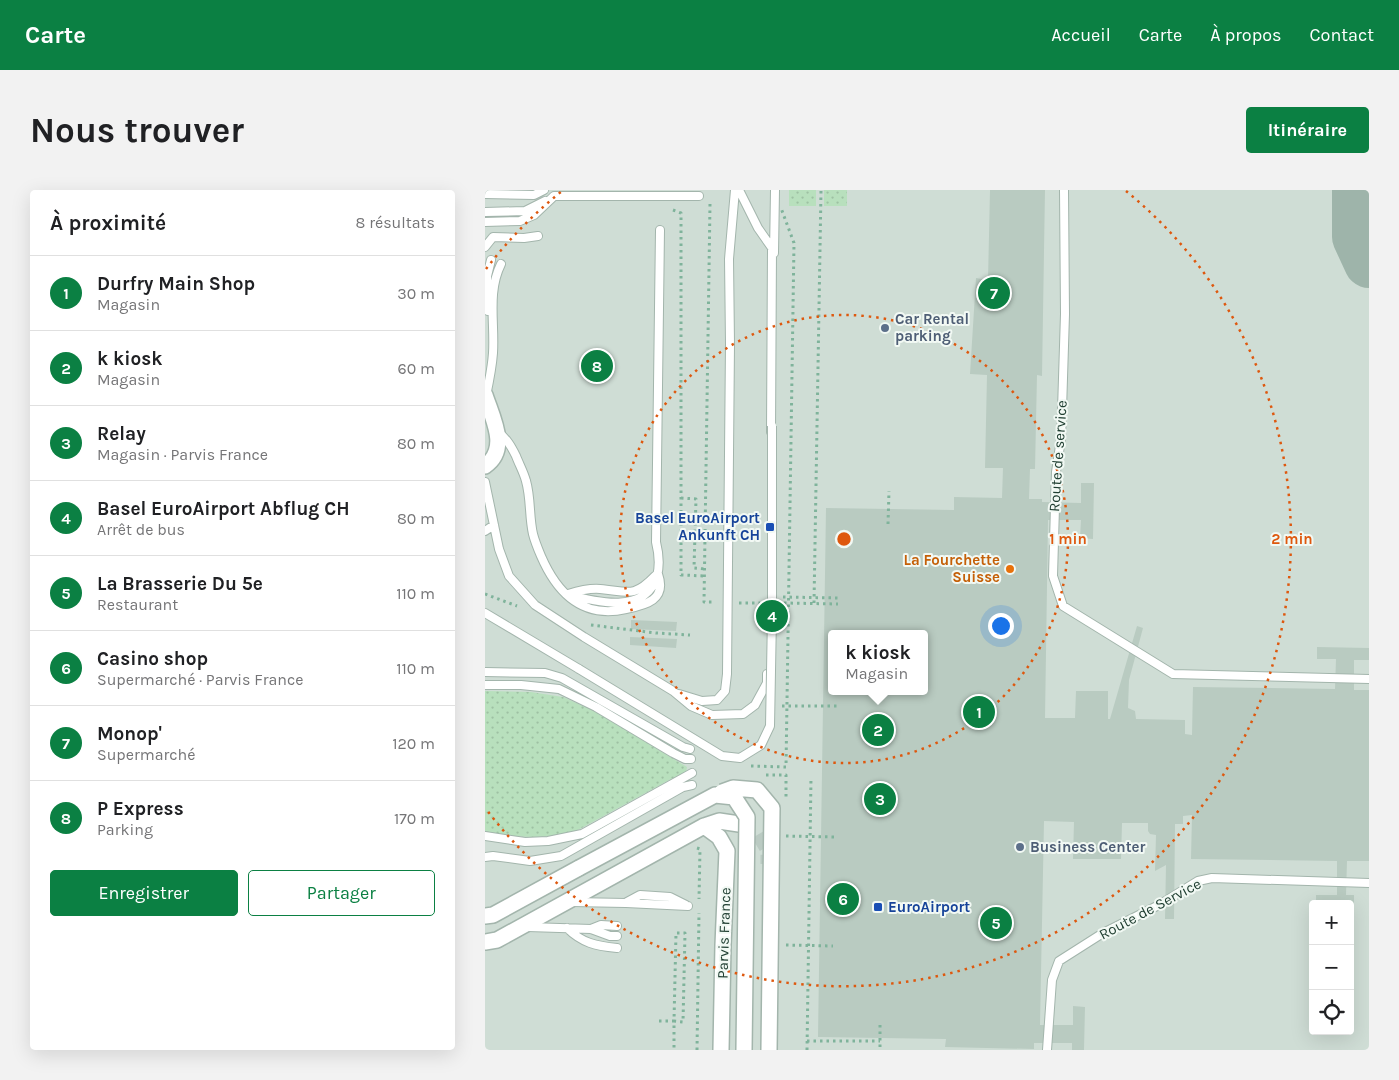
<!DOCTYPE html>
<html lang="fr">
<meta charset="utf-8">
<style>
body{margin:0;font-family:Karla,sans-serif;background:#f2f2f2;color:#202124}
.controls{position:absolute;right:15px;bottom:15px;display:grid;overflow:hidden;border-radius:5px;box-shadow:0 5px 20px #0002}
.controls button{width:45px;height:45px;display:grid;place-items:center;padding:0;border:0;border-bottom:1px solid #e0e0e0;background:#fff;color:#202124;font:25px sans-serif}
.you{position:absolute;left:515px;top:435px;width:18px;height:18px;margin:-12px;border:4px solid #fff;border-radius:50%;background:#1a73e8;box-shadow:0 0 0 8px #1a73e833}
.badge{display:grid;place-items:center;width:32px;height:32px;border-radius:50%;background:#0b8043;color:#fff;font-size:16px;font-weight:700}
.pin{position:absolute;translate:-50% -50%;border:2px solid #fff;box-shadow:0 1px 5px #0006}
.popup{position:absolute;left:343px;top:440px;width:100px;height:65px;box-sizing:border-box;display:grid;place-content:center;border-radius:5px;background:#fff;filter:drop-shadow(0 1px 4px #0005);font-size:16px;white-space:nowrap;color:#757577}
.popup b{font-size:19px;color:#202124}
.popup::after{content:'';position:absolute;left:50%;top:100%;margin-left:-10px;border:10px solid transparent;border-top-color:#fff}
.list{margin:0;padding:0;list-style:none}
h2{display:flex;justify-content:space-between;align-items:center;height:65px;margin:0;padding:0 20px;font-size:21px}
h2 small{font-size:16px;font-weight:400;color:#757577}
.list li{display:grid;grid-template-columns:32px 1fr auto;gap:15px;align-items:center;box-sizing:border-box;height:75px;padding:0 20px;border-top:1px solid #e0e0e0}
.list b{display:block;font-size:19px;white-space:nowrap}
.list p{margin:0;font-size:16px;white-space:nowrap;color:#757577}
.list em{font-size:16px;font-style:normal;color:#757577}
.actions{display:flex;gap:10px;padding:15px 20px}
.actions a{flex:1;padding:11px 0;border:1px solid #0b8043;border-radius:5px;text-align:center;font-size:18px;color:#0b8043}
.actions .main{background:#0b8043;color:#fff}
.icon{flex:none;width:28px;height:28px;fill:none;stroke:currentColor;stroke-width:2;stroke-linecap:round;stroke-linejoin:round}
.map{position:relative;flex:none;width:884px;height:860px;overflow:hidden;border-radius:5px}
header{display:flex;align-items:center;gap:30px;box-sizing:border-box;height:70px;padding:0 25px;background:#0b8043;color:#fff}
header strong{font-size:24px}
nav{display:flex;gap:28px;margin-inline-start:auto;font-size:18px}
.intro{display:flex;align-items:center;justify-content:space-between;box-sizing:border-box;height:120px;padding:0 30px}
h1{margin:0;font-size:35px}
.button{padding:12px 22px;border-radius:5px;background:#0b8043;color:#fff;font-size:18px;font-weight:700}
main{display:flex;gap:30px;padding:0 30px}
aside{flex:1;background:#fff;border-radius:5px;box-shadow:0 5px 20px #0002}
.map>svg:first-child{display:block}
.built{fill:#cfddd5;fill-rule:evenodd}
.grass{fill:url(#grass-dots)}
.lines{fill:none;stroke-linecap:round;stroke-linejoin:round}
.taxiway{stroke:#9eb4aa;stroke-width:50}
.building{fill:#b9cbc1;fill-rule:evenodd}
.minor-tunnel{stroke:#bacac2;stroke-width:15;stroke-dasharray:15 8;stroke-linecap:butt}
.service-casing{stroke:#a3b5ac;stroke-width:10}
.minor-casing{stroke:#a3b5ac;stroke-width:18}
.path{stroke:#7fb39b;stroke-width:3;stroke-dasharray:2.5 4;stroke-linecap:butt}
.service{stroke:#fff;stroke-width:8}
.minor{stroke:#fff;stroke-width:15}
.service-bridge-casing{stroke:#a3b5ac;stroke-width:10;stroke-linecap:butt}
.minor-bridge-casing{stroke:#a3b5ac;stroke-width:18;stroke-linecap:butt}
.path-bridge{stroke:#7fb39b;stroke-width:3;stroke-dasharray:2.5 4;stroke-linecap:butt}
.service-bridge{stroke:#fff;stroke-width:8}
.minor-bridge{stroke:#fff;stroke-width:15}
.ring{fill:none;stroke:#de580e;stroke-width:2.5;stroke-dasharray:2.5 5}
.service-dot{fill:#5c6f8a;stroke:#f2f9f4;stroke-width:2}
.transit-dot{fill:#1a4fb4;stroke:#f2f9f4;stroke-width:2}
.food-dot{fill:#e8710a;stroke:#f2f9f4;stroke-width:2}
.labels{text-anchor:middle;stroke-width:4;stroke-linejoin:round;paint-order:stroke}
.service-label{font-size:15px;font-weight:bold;fill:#4e5e75;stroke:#f2f9f4;text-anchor:start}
.street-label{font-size:15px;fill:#203f32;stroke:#f2f9f4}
.transit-label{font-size:15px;font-weight:bold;fill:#164399;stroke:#f2f9f4;text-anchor:end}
.food-label{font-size:15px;font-weight:bold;fill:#c56008;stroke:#f2f9f4;text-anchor:end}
.centre{fill:#de580e;stroke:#f2f9f4;stroke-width:2.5}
.ring-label{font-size:15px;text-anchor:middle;font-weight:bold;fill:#de580e;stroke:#f2f9f4;stroke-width:4;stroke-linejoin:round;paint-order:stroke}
</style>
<header>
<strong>Carte</strong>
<nav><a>Accueil</a><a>Carte</a><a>À propos</a><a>Contact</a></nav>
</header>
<div class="intro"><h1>Nous trouver</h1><a class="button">Itinéraire</a></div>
<main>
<aside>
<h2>À proximité<small>8 résultats</small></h2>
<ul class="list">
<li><span class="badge">1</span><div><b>Durfry Main Shop</b><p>Magasin</p></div><em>30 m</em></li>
<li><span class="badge">2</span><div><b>k kiosk</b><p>Magasin</p></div><em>60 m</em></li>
<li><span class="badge">3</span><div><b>Relay</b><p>Magasin · Parvis France</p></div><em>80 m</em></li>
<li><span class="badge">4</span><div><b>Basel EuroAirport Abflug CH</b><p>Arrêt de bus</p></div><em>80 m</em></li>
<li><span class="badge">5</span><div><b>La Brasserie Du 5e</b><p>Restaurant</p></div><em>110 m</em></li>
<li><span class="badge">6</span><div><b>Casino shop</b><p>Supermarché · Parvis France</p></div><em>110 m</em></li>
<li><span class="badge">7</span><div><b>Monop'</b><p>Supermarché</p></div><em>120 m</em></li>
<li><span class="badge">8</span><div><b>P Express</b><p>Parking</p></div><em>170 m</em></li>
</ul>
<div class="actions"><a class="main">Enregistrer</a><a>Partager</a></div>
</aside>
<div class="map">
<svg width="884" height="860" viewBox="0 0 884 860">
<defs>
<pattern id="grass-dots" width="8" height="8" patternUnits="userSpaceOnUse" patternTransform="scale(1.25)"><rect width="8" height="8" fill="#b8e0bd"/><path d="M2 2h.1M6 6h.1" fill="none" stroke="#9ec1a3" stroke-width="1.8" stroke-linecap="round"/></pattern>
</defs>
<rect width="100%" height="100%" fill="#e1ede6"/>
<path class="built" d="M0,0H884V860H0ZM347,444H439V501H347ZM828,714H865V841H828Z"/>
<path class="grass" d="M304,0H331V16H304Z
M339,0H362V16H339Z
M0,501L46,502L78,507L109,521L202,577L201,583L186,589L93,640C64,650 30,648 0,642Z"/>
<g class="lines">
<path class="taxiway" d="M872,0V47L884,73"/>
</g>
<path class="building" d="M505,0H560L557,186L552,185L550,279H545L544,309H557V312L596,313V293H609L608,349L595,348L596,330H563L560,528H590L591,501H623V529H625L652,436L658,438L644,490L643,518L650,521L651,529L700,530V544L707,545L708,497L850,499L851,469H832V457L884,458V470H869V500H884V671H862L861,705H869V718H865V714H831V705H852V671L706,669L707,625L698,626V634H690L689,729H680L681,675L670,681L671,645L665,644L663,641V633H637L636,669H588L589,632L559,631L555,835H588V816L600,817L599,860H587V853H549V859L460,857L461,849L333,847L341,318L469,320V307L517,308L518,278H500L502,185L485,184L491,88L503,90ZM347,444H439V501H347Z
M146,430L192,432L191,441L146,439Z
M145,447L192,449L191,458L145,455Z"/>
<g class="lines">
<path class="minor-tunnel" d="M254,634L271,640L283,660V674"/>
<defs>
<path id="service" d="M254,0L273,38L287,58L286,242
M579,0L580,124L577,220L576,249L571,282L568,386L578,416L688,484L884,489
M0,4L49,5L59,0
M0,22L40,21L60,11
M0,32L35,31L49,25L69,6H214
M0,57L8,47L39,48L53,46
M289,63L290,0
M3,121L2,86L6,70
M1,206C4,192 7,177 8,163C10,133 2,102 16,74
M13,242C22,249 26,256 31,266C34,274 39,283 41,291C46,308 44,327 48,344C50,352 53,359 56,366C72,403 97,429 141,419C161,415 182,410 173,384
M0,292L14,359L24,386L50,415L99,447L188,501L206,516L227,525L258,524L270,515L282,493V484
M0,341L9,335
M81,404C110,412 161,425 172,386C175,375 174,364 171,352L175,40
M83,404C93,401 104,398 115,399C142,401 148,409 170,386
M0,423L94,479
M0,482L60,483L77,488L198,557L205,559
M0,495H36L74,499L111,517L188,563L200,569H206
M194,504L217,511L232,510L240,501L242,484L245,154L244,69L250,0
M0,646L40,652L63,651L97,644L207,583
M0,667L8,666L45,671L76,666L198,597L207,595
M87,712L141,713L203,716
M142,712L155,705L185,707L201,715
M43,737L106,739L125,746H132
M82,738C97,753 111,756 132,758
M106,739L116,735L132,736
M562,860L567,790L574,771L618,743L674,715L713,691L727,688L884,693"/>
<path id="minor" d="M0,205C7,227 25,259 0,276
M219,636L234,647L242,661L238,755L236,860
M0,726L8,725L94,678
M0,752L12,750L219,636L234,631L254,634"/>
</defs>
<use href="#service" class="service-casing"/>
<use href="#minor" class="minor-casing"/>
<path class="path" d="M225,14L219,412H230
M188,20L196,23V385L220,386
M196,308L211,309L209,378L220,379
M403,334L404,301
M0,404L32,416
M298,407L353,408
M254,413H275
M299,413L353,414
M329,413L336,0
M106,435L171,443L205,445
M297,516H352
M281,585H301V608
M212,658L215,659L214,709
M174,831H189L191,743H200L198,832L189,831V860
M322,851H395
M395,857V835
M212,860L214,723
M322,860L326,587"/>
<use href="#service" class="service"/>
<use href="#minor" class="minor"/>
<defs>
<path id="service-bridge" d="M94,479L237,566L255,568L276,555L285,536L287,426V236"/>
<path id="minor-bridge" d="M237,602L248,598L272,600L287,618L284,860
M94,678L230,605L249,607L262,627L259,860"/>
</defs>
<use href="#service-bridge" class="service-bridge-casing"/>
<use href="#minor-bridge" class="minor-bridge-casing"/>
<path class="path-bridge" d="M266,576L301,577L309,53L296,18
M301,646L350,647
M301,755L348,756"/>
<use href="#service-bridge" class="service-bridge"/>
<use href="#minor-bridge" class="minor-bridge"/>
</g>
<g class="ring">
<circle cx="359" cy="349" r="224"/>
<path d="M1 79A448 448 0 0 1 77 1M641 1A448 448 0 1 1 1 619"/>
</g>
<g class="service-dot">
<circle cx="400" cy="138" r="5"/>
<circle cx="535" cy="657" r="5"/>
</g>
<g class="transit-dot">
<rect x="280" y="332" width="10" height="10" rx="2.5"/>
<rect x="388" y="712" width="10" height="10" rx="2.5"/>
</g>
<circle class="food-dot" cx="525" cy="379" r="5"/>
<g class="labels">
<g class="service-label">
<text x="410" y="134">Car Rental<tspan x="410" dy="17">parking</tspan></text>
<text x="545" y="662">Business Center</text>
</g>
<g class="street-label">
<text transform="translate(573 266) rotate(-86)" y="5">Route de service</text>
<text transform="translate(665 719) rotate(-28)" y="5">Route de Service</text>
<text transform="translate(239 743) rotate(-88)" y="5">Parvis France</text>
</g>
<g class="transit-label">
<text x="275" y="333">Basel EuroAirport<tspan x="275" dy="17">Ankunft CH</tspan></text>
<text x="403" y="722" text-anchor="start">EuroAirport</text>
</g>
<g class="food-label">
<text x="515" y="375">La Fourchette<tspan x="515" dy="17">Suisse</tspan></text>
</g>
</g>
<circle cx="359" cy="349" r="8" class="centre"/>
<g class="ring-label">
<text x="583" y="354">1 min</text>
<text x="807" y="354">2 min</text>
</g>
</svg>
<div class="controls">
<button>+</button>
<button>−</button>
<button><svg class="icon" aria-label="locate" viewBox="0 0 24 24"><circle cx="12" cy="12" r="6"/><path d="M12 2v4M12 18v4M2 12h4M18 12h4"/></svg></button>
</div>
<div class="you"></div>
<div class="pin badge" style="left:494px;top:522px">1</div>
<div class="pin badge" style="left:393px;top:540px">2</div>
<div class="popup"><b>k kiosk</b>Magasin</div>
<div class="pin badge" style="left:395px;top:609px">3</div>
<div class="pin badge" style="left:287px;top:426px">4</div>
<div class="pin badge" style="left:511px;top:733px">5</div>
<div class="pin badge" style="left:358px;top:709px">6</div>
<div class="pin badge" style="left:509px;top:103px">7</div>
<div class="pin badge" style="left:112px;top:176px">8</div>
</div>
</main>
